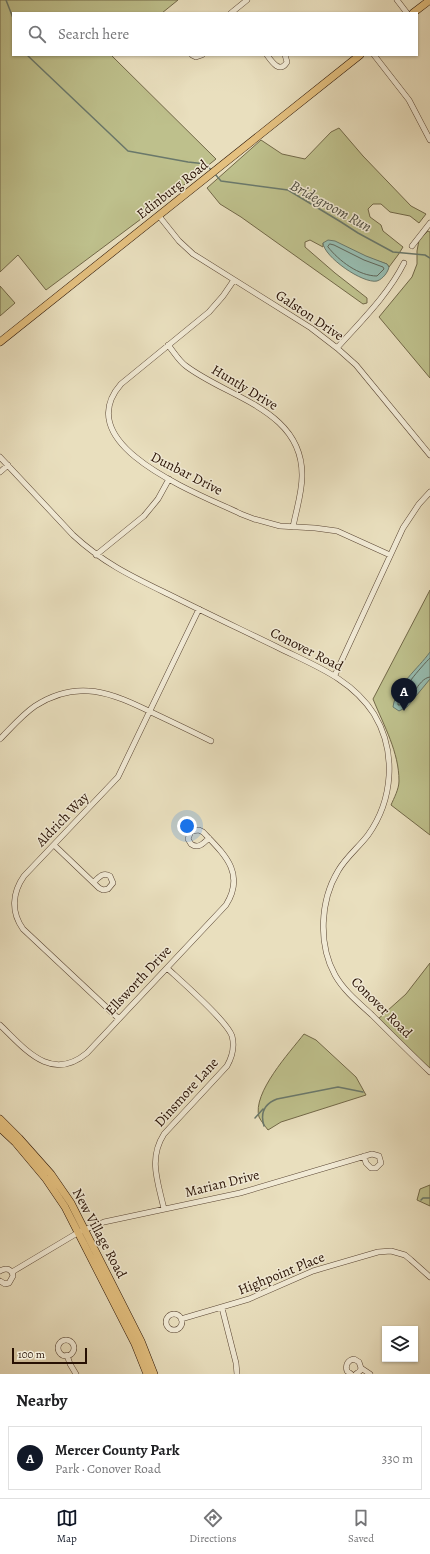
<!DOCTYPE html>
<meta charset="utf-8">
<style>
body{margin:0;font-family:Alegreya,serif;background:#f6f6f6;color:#202124}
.controls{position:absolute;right:12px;bottom:12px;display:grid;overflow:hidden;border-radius:0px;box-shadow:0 1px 3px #0004}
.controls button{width:36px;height:36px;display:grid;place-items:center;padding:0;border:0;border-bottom:1px solid #e0e0e0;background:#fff;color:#202124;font:20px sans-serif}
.scale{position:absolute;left:12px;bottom:10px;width:75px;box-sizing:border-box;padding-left:4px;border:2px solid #271003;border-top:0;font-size:11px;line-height:14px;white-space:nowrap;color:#271003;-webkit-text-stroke:3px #f1ead5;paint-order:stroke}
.you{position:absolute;left:187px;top:826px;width:14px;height:14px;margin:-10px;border:3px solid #fff;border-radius:50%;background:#1a73e8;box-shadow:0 0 0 6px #1a73e833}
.badge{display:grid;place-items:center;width:26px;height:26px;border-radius:50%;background:#111827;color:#fff;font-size:13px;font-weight:700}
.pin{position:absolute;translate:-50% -33px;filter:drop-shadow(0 1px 2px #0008)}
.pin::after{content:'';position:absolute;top:21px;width:14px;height:12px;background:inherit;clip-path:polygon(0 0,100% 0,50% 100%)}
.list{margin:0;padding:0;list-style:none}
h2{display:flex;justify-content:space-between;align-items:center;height:52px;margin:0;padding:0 16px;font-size:17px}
h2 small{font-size:13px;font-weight:400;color:#757577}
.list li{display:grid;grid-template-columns:26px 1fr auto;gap:12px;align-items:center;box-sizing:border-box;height:64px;margin:0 8px 8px;padding:0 8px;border:1px solid #e0e0e0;border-radius:0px}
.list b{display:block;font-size:15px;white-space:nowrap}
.list p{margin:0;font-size:13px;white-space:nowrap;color:#757577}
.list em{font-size:13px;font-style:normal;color:#757577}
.icon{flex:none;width:22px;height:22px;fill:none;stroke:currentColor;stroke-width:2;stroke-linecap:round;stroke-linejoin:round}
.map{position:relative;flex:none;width:430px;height:1374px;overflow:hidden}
.search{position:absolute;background:#fff;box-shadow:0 1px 3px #0004;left:12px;right:12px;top:12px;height:44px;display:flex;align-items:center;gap:10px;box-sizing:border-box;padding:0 14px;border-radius:0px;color:#757577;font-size:15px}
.sheet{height:124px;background:#fff}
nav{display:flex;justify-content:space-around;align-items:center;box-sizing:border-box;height:56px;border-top:1px solid #e0e0e0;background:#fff;font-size:11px;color:#757577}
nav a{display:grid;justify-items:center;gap:2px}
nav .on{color:#111827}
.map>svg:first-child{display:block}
.green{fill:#bec08c;stroke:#726848}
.water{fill:#97bdb1;stroke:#6a786b}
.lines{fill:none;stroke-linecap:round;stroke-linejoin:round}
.shore{stroke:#5f665a;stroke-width:1}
.stream{stroke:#6a786b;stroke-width:1.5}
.minor-casing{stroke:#584432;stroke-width:6}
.major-casing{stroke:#271003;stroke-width:8}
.minor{stroke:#f1ead5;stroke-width:5}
.major{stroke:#e4c07f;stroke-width:7}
.labels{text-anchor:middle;stroke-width:3;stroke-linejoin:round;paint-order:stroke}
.street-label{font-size:14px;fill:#271003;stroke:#f1ead5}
.water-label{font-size:15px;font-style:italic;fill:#4e4d40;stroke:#f1ead5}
</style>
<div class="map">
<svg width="430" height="1374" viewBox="0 0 430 1374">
<rect width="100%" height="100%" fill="#e9dfbe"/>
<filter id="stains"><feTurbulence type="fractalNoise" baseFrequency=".005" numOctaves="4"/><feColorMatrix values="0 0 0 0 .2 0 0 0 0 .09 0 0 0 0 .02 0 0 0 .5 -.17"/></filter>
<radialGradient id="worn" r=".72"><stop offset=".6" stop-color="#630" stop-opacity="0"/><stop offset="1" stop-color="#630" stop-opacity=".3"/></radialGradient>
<path class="green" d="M0,0H178L162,13H13V55H111L216,159L149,213L46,290L18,255L0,272Z
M339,128L363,156L411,206L426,214L419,223L410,216L390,212L381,204H373L368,209L370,217L381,225L383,231L403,247L398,255L389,267L387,264L323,243V247L310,240L305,242V247L335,273L367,298V303L363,304L241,217L220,204L207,188L261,140L282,154L305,159L331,132Z
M428,231L430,232V378L379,317L412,277L417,264V251L419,240Z
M0,286L15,303L0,316Z
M430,590V835L391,805C394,798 399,789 399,781C399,752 384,726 373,699Z
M430,963V1071L377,1020L406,994Z
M304,1034L316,1040L356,1077L366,1095L281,1122L268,1130C265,1126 261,1121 259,1117C252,1093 290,1052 304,1034Z
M430,1185V1206L417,1200L420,1189Z"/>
<path class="water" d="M328,240L335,241L366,256L387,264L389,267C388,272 383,279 377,281C363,284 324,257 323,243Z
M430,652V679L407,707L399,711L393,707C396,685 418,669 430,652Z"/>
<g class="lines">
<path class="shore" d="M330,244L334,245L364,260L383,267L384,269L377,276C359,276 339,261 328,247Z
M430,658C422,666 397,694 398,705C411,706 417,678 430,677"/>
<path class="stream" d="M6,0L13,18
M27,55L128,151L188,162L206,164L211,170
M215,174L221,181L288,190L341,222L358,233L393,252L425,255L430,258
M255,1118L263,1109
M264,1126C260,1113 264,1104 277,1099L338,1087L363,1092
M421,1200L423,1198H430"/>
<defs>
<path id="minor" d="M397,0L407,13
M231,13L247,0
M192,55L196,57L202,55
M267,55C272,62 280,74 287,62L285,55
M374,55L409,100L430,140
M159,216L179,241L193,254L311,328L337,348L356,365L430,455
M412,246L430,223
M234,280L223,296L209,312L121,384C67,446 202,495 241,514L254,519L280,526L315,528L337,531L390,555
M168,345C174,352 179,361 186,366C228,398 303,410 302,476C302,493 296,511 293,527
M337,348C361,321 388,295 404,263
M0,457L73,535C103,563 133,577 168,594C204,612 240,629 277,647C313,665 351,678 374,714C397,752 393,800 368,835C359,847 346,857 338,871C320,901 318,944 335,975C344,991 359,1003 372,1015C391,1034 410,1053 430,1072
M0,472L8,465
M96,555L144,516L158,499L169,479
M335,675L403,528L419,504L430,492
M0,739C11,728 22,715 35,706C78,678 112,693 153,713C172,722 191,731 211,741
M54,845L99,888L103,890L108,889L113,883L110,876C103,872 99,877 94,882
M119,1019L23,929C11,912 12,893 24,876L118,777L199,609
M0,1025C25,1049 51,1083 87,1053L226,905C246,873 224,854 203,832L199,830L191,831L188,839L191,844C198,849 203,844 209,838
M164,1209C158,1182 148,1159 164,1134L227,1066C232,1057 235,1047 232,1036C227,1021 181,981 167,968
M0,1271C6,1267 12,1269 13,1276L9,1283L5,1284L0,1281
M12,1272L79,1232L104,1222L240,1193L372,1154L379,1156L381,1163L376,1168H371L366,1163L364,1156
M222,1308L236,1363L237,1374
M166 1322a8 8 0 1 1 16 0a8 8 0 1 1-16 0Z
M181,1319L249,1299L313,1271L378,1252L391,1251L405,1255L411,1260L430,1277
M58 1348a8 8 0 1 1 16 0a8 8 0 1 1-16 0Z
M67,1355L70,1364L76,1374
M351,1374L347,1371C345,1365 348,1360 354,1359L359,1362L361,1368L370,1374
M356,1374L360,1371L361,1368"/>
<path id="major" d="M413,13L430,0
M0,342L360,55
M0,1119L19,1138L51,1174L71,1203L141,1341L154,1374
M0,1128L15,1142L46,1179L65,1207L135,1344L147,1374"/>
</defs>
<use href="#minor" class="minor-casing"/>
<use href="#major" class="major-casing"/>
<use href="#minor" class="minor"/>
<use href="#major" class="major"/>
</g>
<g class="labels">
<g class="street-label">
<text transform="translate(172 189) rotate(-38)" y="5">Edinburg Road</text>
<text transform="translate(310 315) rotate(34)" y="5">Galston Drive</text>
<text transform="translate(245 387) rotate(31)" y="5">Huntly Drive</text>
<text transform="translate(187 473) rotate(27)" y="5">Dunbar Drive</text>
<text transform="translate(307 649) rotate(27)" y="5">Conover Road</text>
<text transform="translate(62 819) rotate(-46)" y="5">Aldrich Way</text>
<text transform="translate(138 980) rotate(-47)" y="5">Ellsworth Drive</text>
<text transform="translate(382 1007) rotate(45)" y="5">Conover Road</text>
<text transform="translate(186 1092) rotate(-48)" y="5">Dinsmore Lane</text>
<text transform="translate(222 1183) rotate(-14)" y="5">Marian Drive</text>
<text transform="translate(100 1233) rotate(62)" y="5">New Village Road</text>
<text transform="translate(281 1273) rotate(-22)" y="5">Highpoint Place</text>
</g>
<g class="water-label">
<text transform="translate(331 206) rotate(29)" y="5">Bridegroom Run</text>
</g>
</g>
<rect width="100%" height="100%" filter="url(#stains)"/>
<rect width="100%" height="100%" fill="url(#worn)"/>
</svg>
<div class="controls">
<button><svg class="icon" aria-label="layers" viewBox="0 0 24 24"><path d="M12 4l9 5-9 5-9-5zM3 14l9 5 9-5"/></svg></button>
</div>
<div class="scale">100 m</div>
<div class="you"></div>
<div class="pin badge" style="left:404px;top:711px">A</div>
<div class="search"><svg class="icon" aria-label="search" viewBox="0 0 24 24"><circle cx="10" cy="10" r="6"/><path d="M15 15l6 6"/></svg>Search here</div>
</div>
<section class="sheet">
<h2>Nearby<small></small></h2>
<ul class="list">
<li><span class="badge">A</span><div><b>Mercer County Park</b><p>Park · Conover Road</p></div><em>330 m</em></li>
</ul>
</section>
<nav>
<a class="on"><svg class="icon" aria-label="map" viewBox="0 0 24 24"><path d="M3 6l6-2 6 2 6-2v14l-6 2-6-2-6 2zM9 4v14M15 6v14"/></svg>Map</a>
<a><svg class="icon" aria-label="directions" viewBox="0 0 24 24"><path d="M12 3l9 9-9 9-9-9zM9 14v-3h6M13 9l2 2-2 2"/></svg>Directions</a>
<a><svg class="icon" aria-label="saved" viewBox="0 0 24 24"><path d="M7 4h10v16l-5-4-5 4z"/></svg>Saved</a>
</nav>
